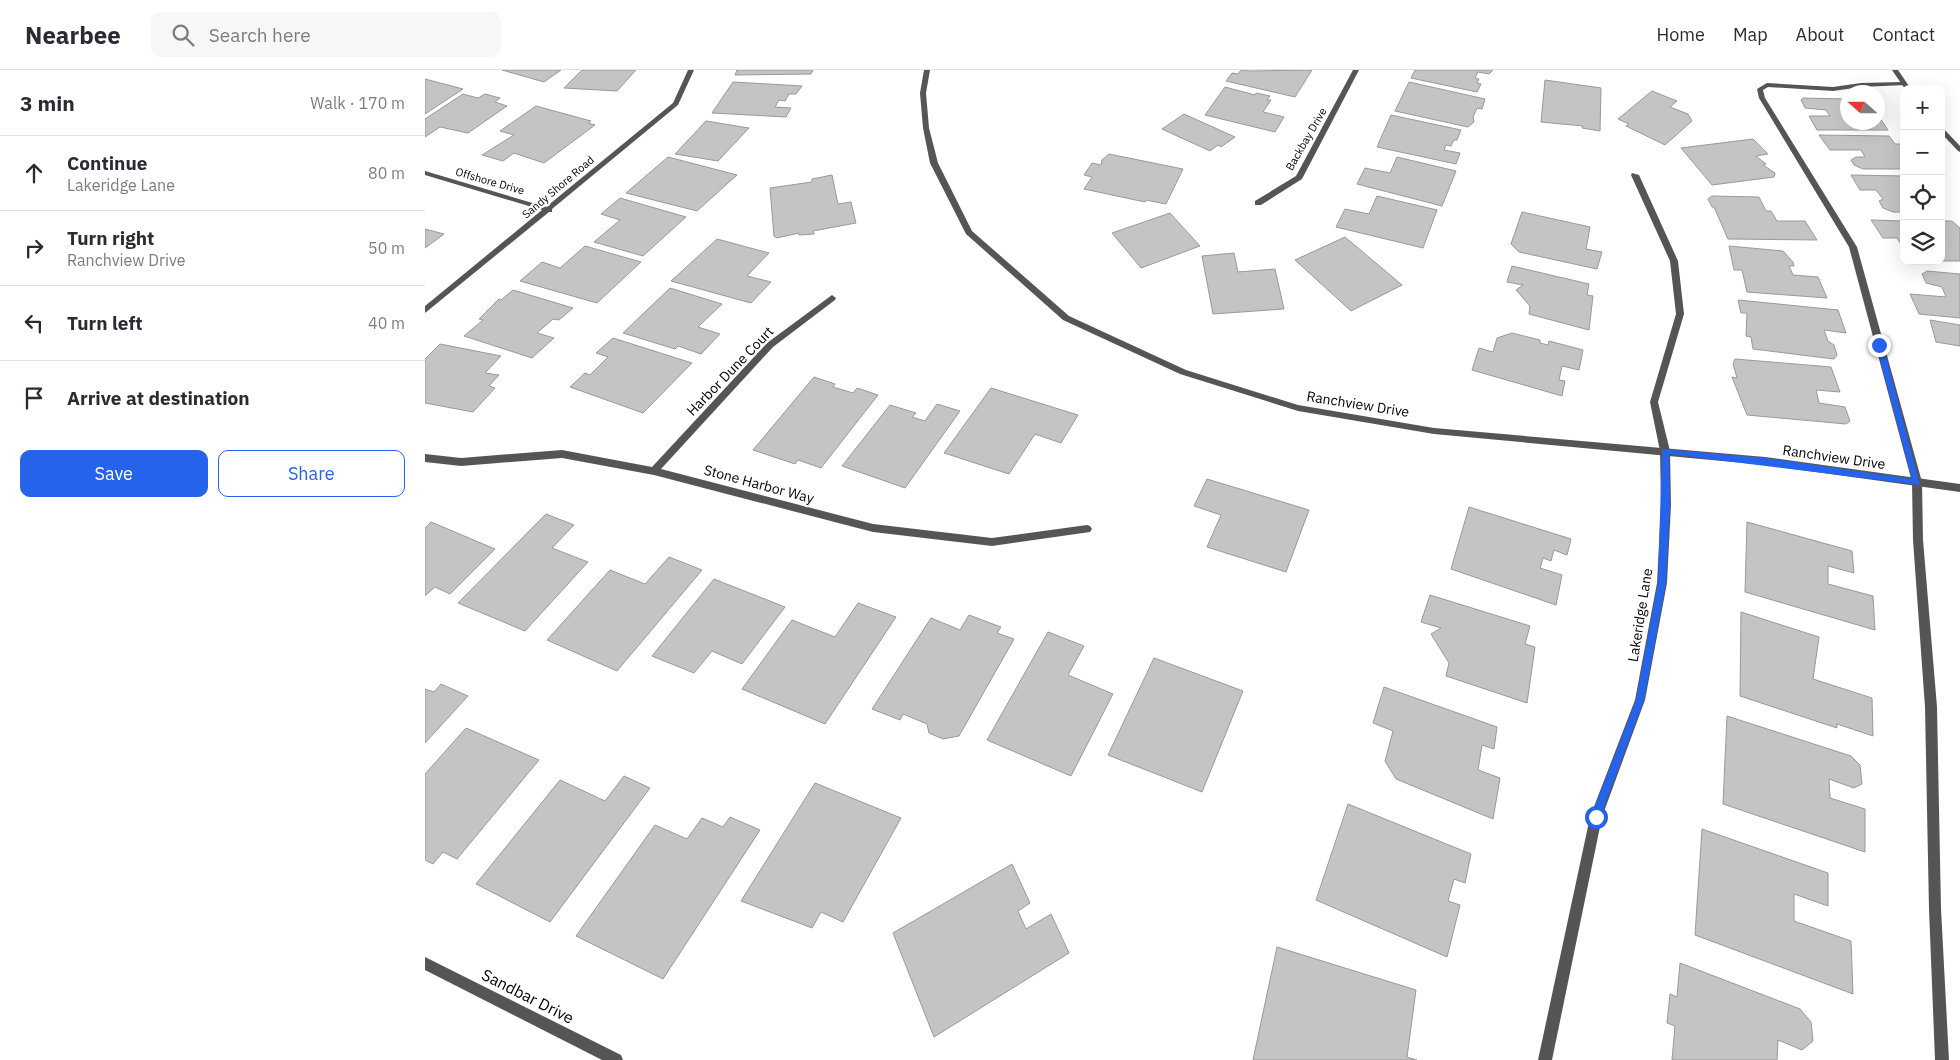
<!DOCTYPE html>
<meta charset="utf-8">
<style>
body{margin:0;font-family:"IBM Plex Sans",sans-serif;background:#f7f7f7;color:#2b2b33}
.controls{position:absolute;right:15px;top:15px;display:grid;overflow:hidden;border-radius:10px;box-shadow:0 5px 20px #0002}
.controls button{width:45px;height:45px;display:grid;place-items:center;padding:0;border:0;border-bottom:1px solid #e1e1e2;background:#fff;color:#2b2b33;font:25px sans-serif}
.compass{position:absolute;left:1415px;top:15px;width:45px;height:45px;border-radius:50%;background:#fff;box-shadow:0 5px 20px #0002;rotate:291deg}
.stop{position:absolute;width:15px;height:15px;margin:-11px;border:4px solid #2563eb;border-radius:50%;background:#fff}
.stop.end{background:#2563eb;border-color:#fff;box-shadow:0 1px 5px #0008}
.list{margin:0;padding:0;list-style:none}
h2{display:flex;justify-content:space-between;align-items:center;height:65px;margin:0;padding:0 20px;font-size:21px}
h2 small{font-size:16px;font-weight:400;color:#7c7c81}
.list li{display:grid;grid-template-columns:32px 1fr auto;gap:15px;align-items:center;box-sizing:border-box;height:75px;padding:0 20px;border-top:1px solid #e1e1e2}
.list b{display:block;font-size:19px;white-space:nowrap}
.list p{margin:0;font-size:16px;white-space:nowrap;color:#7c7c81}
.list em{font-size:16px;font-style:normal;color:#7c7c81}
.actions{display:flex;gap:10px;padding:15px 20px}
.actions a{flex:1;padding:11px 0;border:1px solid #2563eb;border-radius:10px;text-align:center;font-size:18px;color:#2563eb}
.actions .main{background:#2563eb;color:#fff}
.icon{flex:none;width:28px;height:28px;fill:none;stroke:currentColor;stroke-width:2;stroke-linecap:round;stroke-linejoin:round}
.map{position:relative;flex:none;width:1535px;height:990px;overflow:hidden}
header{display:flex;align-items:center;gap:30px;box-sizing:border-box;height:70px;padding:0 25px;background:#fff;border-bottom:1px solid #e1e1e2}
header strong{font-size:24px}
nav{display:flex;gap:28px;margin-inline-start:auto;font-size:18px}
.search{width:350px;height:45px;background:#f7f7f7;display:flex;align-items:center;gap:12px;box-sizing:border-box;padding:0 18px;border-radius:10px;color:#7c7c81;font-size:19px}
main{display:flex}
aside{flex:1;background:#fff}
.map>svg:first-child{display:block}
.building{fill:#c4c4c4;stroke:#999}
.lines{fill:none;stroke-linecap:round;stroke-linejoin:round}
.service{fill:#555;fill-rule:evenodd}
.minor{fill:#555;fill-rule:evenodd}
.tertiary{fill:#555;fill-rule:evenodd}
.route{fill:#2563eb}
.labels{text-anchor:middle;stroke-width:4.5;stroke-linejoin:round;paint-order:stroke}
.far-street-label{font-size:11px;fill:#000;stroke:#fff}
.street-label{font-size:14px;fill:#000;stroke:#fff}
.near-street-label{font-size:16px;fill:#000;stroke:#fff}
</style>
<header>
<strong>Nearbee</strong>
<div class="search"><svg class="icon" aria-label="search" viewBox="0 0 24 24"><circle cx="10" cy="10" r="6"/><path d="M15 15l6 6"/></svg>Search here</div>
<nav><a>Home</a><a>Map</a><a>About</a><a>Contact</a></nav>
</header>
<main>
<aside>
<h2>3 min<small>Walk · 170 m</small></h2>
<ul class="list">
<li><svg class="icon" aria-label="ahead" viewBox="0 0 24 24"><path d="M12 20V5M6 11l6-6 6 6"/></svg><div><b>Continue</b><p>Lakeridge Lane</p></div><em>80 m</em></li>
<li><svg class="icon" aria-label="right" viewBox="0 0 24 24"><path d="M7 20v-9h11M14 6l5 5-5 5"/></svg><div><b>Turn right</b><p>Ranchview Drive</p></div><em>50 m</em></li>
<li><svg class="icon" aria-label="left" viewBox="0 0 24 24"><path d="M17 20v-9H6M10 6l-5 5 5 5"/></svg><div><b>Turn left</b></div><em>40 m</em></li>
<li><svg class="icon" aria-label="arrive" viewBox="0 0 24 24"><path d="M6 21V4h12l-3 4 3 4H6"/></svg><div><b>Arrive at destination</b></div></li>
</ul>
<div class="actions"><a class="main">Save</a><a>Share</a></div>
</aside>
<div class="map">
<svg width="1535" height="990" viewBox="0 0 1535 990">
<rect width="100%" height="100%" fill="#fff"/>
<path class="building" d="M77,0H136L119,12Z
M157,0H211L192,21L139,18Z
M312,0H388L386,4L310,5Z
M816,0L823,1L887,0L870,27L801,11L807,3L813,4Z
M990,0H1068L1064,4L1053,2L1050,8L1054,9L1052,13L1056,14L1052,22L986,8Z
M0,9L38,19L0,44Z
M1120,10L1176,18L1175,61L1157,58L1158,56L1116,52Z
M308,12L377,16L371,24H364L360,31L354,30L350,37L366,38L361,47L287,43Z
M984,12L1060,29L1057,39L1052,38L1048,47L1049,52L1043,57L970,41Z
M800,17L830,25L831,23L845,26L842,30H846L838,42L859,47L850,62L780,45Z
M1227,21L1252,31L1245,37L1263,44L1267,51L1240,75L1201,56L1204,54L1193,49Z
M38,24L53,28L60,24L75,28L70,32L82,36L43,63L15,57L0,67V49Z
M1378,28L1422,29V52H1452V44L1463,60H1392L1384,46H1405L1401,40L1380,38L1376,30Z
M111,36L166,51L163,53L170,55L119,93L89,83L78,91L57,85L89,65L75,61Z
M759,44L810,67L796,77L793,75L785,81L737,59Z
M966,45L1036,60L1032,70H1029L1026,76L1021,75L1019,80L1035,83L1031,94L952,77Z
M281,51L324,58L293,91L250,84Z
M1394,65L1464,66L1470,74H1475L1479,79V99H1438L1429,95L1426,90L1431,87H1440L1436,80H1405Z
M1328,69L1343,84L1331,86L1341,94L1338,95L1350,103L1349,107L1287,115L1256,78Z
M684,84L758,99L741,134L721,130L720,132L659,119L667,107L659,105L667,93L676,95L677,90Z
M243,87L312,105L272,141L201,123Z
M972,87L1031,101L1017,136L932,114L940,98L965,103Z
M407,105L413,134L426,132L431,153L388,161L389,164L374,165V163L352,168L349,166L345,118L387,112V109Z
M1426,105L1479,106V142H1468L1458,138L1454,131L1458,129L1451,120H1435Z
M952,126L1012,140L998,178L911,157L920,139L944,144Z
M1287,126L1334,127L1341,141H1346L1352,151H1380L1392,170L1303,169L1289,137H1287L1283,129Z
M195,128L261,147L218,186L169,172L195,150L176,144Z
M1097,142L1165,157L1161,179L1177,182L1172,199L1094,182L1086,174Z
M745,143L775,176L716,198L687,163Z
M1446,150L1479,151V179L1472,168H1458Z
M1516,151H1527L1535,158V191H1516Z
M0,159L19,164L0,178Z
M920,167L977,215L926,241L870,190Z
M292,169L344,183L322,206L346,212L326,233L246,211Z
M160,176L216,192L172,233L95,211L117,192L135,198Z
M1304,176L1358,181L1368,192L1369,196H1364L1368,205L1393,207L1402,228L1322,222L1317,200H1309Z
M809,183L813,202L850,199L859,239L788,244L777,186Z
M1087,196L1164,214L1162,225L1168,226L1164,260L1104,244L1105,236L1091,220L1098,215L1082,212Z
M1502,201L1535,204V248L1494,244L1485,224L1521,227L1517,217L1501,213L1497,204Z
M245,218L297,234L273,257L295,264L276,284L253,276L250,279L198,263Z
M88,220L148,238L134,250L128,249L112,263L129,268L107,288L39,266L58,250L54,249L74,229L76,230Z
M1313,230L1413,240L1421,263L1399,260L1403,271L1409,275L1412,285L1409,289L1328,279L1326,267L1321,266L1322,243H1316Z
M1505,250L1535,255V276L1511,272Z
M1087,263L1115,270V273L1123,275L1124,271L1158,280L1154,300L1137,296L1134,310L1140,311L1137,326L1047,300L1054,278L1068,282L1072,268Z
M188,268L267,293L218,343L145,317L160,303L165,305L183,287L171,283Z
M15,274L76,286L60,303L74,305L64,316L70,318L48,342L0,333V289Z
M1310,289L1406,297L1415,322L1391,320L1394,333L1420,337L1425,351L1421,354L1322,345L1307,307L1312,308L1308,294Z
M389,307L410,314L408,317L428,323L432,318L453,325L396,398L373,390L370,394L328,380Z
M566,318L653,345L636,373L610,364L584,404L519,383Z
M512,334L535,341L480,418L417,396L465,335L491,343L487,347L500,351Z
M782,409L884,440L861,502L782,477L796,445L769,436Z
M1044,437L1146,469L1142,485L1129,480L1126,491L1118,488L1115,498L1137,505L1131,535L1026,499Z
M121,444L149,455L127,478L163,492L100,561L33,533Z
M6,452L70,479L25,524L10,517L0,526V458Z
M1322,452L1427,481L1429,503L1403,496V514L1448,526L1450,560L1320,522Z
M244,487L277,500L192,601L122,570L185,500L220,514Z
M289,509L360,537L317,594L287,581L269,603L227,586Z
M1005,525L1105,556L1100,574L1110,577L1102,633L1021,606L1024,593L1006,564L1016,558L996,552Z
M433,533L471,547L400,654L317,619L367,550L410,567Z
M1316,542L1394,567L1388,609L1447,628L1448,666L1412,654V658L1315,626Z
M544,545L576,557L572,563L589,569L534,666L518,669L504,663L502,654L478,644L475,650L447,639L506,548L535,560Z
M623,562L659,576L643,605L688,624L646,706L562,670Z
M729,588L818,621L777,722L683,685Z
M16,614L43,626L0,673V619L9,622Z
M959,617L1072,657L1069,679L1057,675L1053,700L1075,708L1068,749L971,709L960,691L968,661L948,653Z
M1302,646L1426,686L1435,695L1437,714L1429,718L1404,709L1405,728L1440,739V782L1298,734Z
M41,658L114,690L32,789L18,782L8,794L0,790V704Z
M199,706L225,718L125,852L51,814L135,710L180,731Z
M390,713L476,748L418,852L396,842L387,858L316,831Z
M923,734L1046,784L1040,813L1029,809L1023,831L1035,835L1022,887L891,830Z
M305,747L335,760L238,909L151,866L230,755L262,769L277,748L298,757Z
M1277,759L1403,803V836L1369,824V851L1426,871L1428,924L1270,865Z
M587,794L605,833L593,841L601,859L626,844L644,883L509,967L468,863Z
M852,877L991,920L982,987L992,990H828Z
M1255,893L1375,939L1386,952L1388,971L1377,980L1353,970L1352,990H1247L1250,956L1242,953L1245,924L1252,927Z"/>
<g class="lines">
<path class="service" d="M1478,12L1481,14L1480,15L1436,17L1408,21L1343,17L1338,20L1340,28L1432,177L1497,412L1498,470L1512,637L1516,839L1524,990H1510L1504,839L1500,637L1488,470L1487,412L1424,177L1334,28L1332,19L1342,13L1408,17L1436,13Z"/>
<path class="minor" d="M263,0H269L253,35L127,139V142H124L0,243V236L117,140L0,105V101L121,137L248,33Z
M928,0H934L877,109L836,135H830V131L871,106Z
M1467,0H1473L1486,19H1480Z
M1516,56L1535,76V82L1533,81L1516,63Z
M1207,103L1214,105L1253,191L1259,244L1233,332L1245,381L1246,435L1242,513L1220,630L1177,747L1127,990H1113L1165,747L1210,630L1232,513L1236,435L1235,381L1225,332L1251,244L1245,191L1206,105Z
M407,225L411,228L410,230L348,277L236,399L448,454L567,468L662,455L665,456L667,459L665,462L567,476L448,462L229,405L137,388L36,396L0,392V384L36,388L137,380L227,397L342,273Z
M0,887L196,985L198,990H177L0,900Z"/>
<path class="tertiary" d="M499,0H505L501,23L504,58L513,93L547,161L644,246L761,300L873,335L1009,358L1340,387L1535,414V422L1340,395L1009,364L873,341L755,304L638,250L541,164L505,93L498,58L495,23Z"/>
</g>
<path class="route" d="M1454,273L1458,275L1495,415L1244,384L1245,434L1241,513L1219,630L1174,750H1167L1166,747L1211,630L1233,513L1237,379L1340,388L1487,409L1451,275Z"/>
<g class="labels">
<g class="far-street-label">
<text transform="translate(881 69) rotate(-60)" y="4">Backbay Drive</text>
<text transform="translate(65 111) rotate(16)" y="4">Offshore Drive</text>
<text transform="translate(133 117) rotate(-40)" y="4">Sandy Shore Road</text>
</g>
<g class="street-label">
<text transform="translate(305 301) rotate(-46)" y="5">Harbor Dune Court</text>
<text transform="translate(933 334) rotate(9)" y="5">Ranchview Drive</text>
<text transform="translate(1409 387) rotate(8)" y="5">Ranchview Drive</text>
<text transform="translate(334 414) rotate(15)" y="5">Stone Harbor Way</text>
<text transform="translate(1215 545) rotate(-81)" y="5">Lakeridge Lane</text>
</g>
<g class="near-street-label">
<text transform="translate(103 926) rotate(27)" y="6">Sandbar Drive</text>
</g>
</g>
</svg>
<div class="controls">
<button>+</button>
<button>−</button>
<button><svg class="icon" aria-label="locate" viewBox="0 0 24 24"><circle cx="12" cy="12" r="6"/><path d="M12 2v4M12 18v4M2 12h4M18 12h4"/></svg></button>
<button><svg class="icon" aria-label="layers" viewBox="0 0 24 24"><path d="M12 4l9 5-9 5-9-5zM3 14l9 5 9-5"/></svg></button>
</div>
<svg class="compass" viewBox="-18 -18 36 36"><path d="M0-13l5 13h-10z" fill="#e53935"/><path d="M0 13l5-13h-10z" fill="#7c7c81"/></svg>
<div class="stop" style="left:1171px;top:747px"></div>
<div class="stop end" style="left:1454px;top:275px"></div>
</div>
</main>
